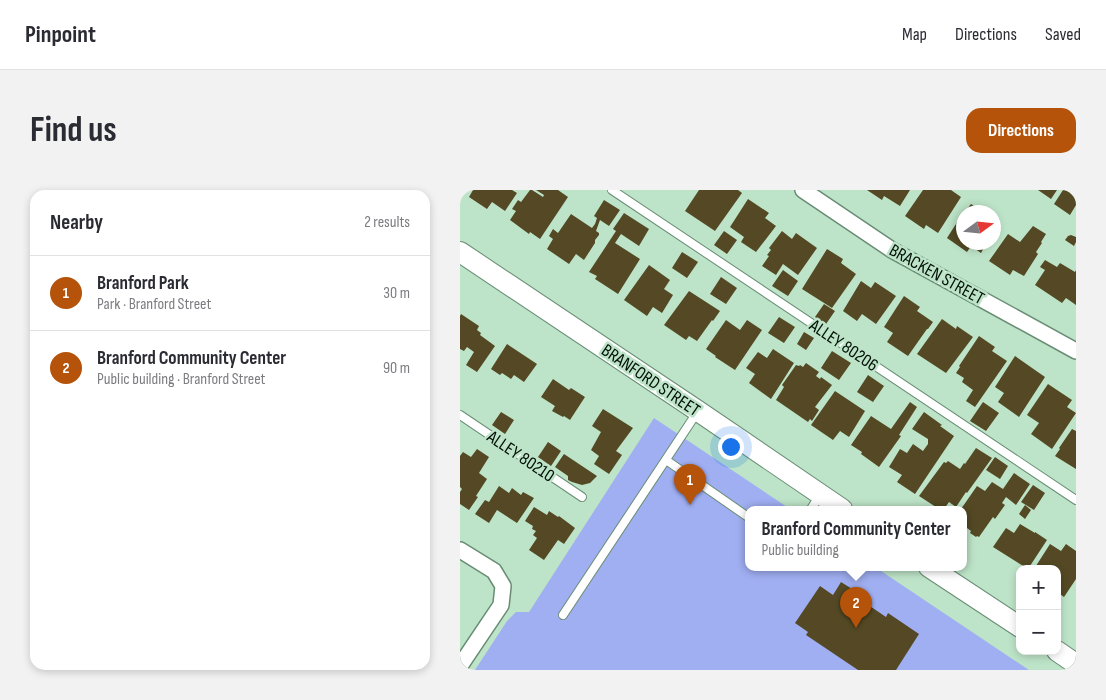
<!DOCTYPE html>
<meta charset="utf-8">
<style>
body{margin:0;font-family:"Sofia Sans Condensed",sans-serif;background:#f2f2f3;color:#2b2b33}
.controls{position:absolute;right:15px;bottom:15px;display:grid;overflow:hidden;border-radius:10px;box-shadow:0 2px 8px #0003}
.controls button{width:45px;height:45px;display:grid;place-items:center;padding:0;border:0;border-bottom:1px solid #e1e1e2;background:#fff;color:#2b2b33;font:25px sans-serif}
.compass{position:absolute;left:496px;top:15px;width:45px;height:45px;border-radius:50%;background:#fff;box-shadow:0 2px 8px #0003;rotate:75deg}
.you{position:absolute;left:270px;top:256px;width:18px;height:18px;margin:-12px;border:4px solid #fff;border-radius:50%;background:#1a73e8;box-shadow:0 0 0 8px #1a73e833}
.badge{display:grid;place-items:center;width:32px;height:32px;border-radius:50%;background:#b45309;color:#fff;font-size:16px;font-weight:700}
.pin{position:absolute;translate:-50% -41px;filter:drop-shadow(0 1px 2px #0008)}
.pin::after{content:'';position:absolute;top:26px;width:18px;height:15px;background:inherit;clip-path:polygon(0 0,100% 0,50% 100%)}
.popup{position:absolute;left:285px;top:316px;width:222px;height:65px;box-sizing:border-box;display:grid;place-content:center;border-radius:10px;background:#fff;filter:drop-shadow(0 1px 4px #0005);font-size:16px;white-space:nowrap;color:#7c7c81}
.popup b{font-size:19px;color:#2b2b33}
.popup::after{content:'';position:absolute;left:50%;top:100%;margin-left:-10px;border:10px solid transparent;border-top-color:#fff}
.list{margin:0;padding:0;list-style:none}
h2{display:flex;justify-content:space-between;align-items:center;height:65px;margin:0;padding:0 20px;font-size:21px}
h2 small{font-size:16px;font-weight:400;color:#7c7c81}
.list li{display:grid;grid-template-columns:32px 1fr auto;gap:15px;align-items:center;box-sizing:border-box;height:75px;padding:0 20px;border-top:1px solid #e1e1e2}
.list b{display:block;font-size:19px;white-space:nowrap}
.list p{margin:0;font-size:16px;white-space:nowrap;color:#7c7c81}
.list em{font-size:16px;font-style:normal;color:#7c7c81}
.map{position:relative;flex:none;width:616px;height:480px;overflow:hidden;border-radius:15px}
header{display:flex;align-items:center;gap:30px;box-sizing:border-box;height:70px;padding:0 25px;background:#fff;border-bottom:1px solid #e1e1e2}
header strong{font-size:24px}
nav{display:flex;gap:28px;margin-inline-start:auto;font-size:18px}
.intro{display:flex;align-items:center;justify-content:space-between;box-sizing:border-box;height:120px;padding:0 30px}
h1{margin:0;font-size:35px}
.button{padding:12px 22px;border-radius:15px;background:#b45309;color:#fff;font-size:18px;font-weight:700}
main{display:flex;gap:30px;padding:0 30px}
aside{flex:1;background:#fff;border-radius:15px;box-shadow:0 2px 8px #0003}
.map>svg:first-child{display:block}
.green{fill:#a0aff2}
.building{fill:#544924}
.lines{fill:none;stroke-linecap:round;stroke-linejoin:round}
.service-casing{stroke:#688d74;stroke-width:10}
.minor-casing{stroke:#688d74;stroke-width:18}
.secondary-casing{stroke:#688d74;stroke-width:22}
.service{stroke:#fff;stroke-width:8}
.minor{stroke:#fff;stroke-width:15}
.secondary{stroke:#fff;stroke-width:20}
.labels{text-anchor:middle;stroke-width:5;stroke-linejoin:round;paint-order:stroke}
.street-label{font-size:18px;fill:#030f07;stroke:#bde4c8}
</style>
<header>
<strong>Pinpoint</strong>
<nav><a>Map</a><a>Directions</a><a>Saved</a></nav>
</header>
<div class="intro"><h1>Find us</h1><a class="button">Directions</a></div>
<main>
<aside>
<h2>Nearby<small>2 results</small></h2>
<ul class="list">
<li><span class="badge">1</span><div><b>Branford Park</b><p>Park · Branford Street</p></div><em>30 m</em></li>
<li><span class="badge">2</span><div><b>Branford Community Center</b><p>Public building · Branford Street</p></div><em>90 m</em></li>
</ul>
</aside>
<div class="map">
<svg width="616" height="480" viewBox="0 0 616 480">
<rect width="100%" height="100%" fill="#bde4c8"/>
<path class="green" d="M194,228L330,319H288V377H415L569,480H15L47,431L56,422H69Z"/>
<path class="building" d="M13,0H52L57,3L45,21L32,12L27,19L9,7Z
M70,0H72L83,7L84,5L76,0H98L108,7L80,49L70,42L69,44L50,30L56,21L52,19L58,10L61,12Z
M239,0H278L282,3L255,41L225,21Z
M407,0H450L440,16L424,6L422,10Z
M463,0H491L501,7L478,43L466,35L464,39L445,26Z
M578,0H597L591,9Z
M603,0H616V15L610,25L594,14Z
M288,9L309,23L305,28L316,36L296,62L281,52L284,47L270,37Z
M144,10L160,20L149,36L140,30L136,41L139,43V45L135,50V53L124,70L116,64L109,74L87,59L93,49L89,46L93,39L98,43L111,24L132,38L135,34L137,28L134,26Z
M511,14L522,21L524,19L529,22H505Z
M164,23L189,39L179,56L161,44L155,53L180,69L158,104L135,89L137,86L129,82L156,41L153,39Z
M503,23V52H527L521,63L511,56L507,62L487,48Z
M573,36L586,44L581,52L582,53L576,62L578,64L564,86L553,80L550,85L529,71L548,44L560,52Z
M264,41L277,50L267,64L254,55Z
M322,41L332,49L336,43L357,58L338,85L323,74L316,85L302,76L309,66L307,65L311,60L309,58Z
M611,45L616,47V52L614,56L605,50L608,46Z
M367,59L383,69L381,73L396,84L372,118L342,99Z
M222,62L238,72L227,88L212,78Z
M585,70L597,77L600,73L615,82L616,80V115L606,108L602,113L575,95L585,80L580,77Z
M189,75L210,90L204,99L213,105L202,123L193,117L187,126L164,110Z
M323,80L338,91L328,106L312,96Z
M261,87L277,98L266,114L250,104Z
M401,91L411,98L415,92L436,106L416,134L402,124L397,131L383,121Z
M229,101L260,121L253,131L252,130L237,151L229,146L226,150L204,135Z
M444,106L460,117L457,121L473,132L468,139H467L448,166L427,152L433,143L424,137Z
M364,114L375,121L366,134L355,127Z
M1,124L19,136L17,140L21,143L20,145L35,156L17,182L6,175L14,162L7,157L4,161L0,159V126Z
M319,127L335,137L324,153L308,143Z
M482,129L496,139L497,136L513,147L486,183L457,164Z
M266,130L280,140L287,130L302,140L275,180L255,167L256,166L246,159Z
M344,142L354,148L346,160L337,154Z
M519,146L535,157L532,161L547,171L515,217L506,211L513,200L502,192L504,188L496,183L500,177L499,176Z
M47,154L77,174L64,192L54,185L51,189L42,183L40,185L31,179Z
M313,159L334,173L311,209L289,193L295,184L286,178L298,162L307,168Z
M372,161L391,173L379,190L361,178Z
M555,166L585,187L559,227L538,212L544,203L535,197Z
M346,173L359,182L356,186L360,189L361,187L372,195L355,217L359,220L352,231L350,229L348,232L316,210L324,197L322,195L336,175L339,176L340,175L343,177Z
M408,185L424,196L413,212L397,202Z
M93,189L109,200L111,198L125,207L110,230L104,226L103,227L92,221L95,216L81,207Z
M588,194L612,210L607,217L616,223L592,259L571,244L579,233L567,225Z
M375,201L405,221L389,247L380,241L373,250L351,235Z
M450,212L457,217L439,245L441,246L419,277L401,264L402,262L391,255L411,226L431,239Z
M523,212L539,223L526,241L510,231Z
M143,219L173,238L156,261L162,265L149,284L134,274L139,266L131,260L141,242L132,236Z
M41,222L54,230L45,244L32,235Z
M464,222L482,235L480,236L494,246L455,304L437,292L442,285L429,277L440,259L447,263L453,254L463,261L468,254V249L452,239Z
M612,239L616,241V279L595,266L600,259L599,258Z
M88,252L101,261L91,276L78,267Z
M516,258L532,268L507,303L506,302L496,317L489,312L484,319H479L459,306L484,272L486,273L488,271L500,279L504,273L505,274Z
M17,259L29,267L19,283L27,289L16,306L18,307L9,320L0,314V302L2,299L0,297V266L3,262L11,267Z
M104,264L137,286L130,293L122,295L112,292L108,290V286L95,277Z
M535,267L548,276L540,289L526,280Z
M554,283L570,294L556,315L546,307L542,313L545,315L535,329L533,327L519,347L517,346L516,347L510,343L511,341L507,338L506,340L504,338V319H501L517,296L525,301L532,292L543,299Z
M573,295L585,303L574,320L561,312Z
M39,296L49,303L52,298L61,305L63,302L74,308L57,333L37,320L29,333L15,324L25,310L29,312Z
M565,315L571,320L565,329L559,324Z
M74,317L87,325L89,321L98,327L99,326L115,338L104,354L98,350L84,370L69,360L77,348L73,345L76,341L72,339L73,336L65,331Z
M560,334L575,343V342L587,350L568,379L533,357L546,338L554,343Z
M590,354L601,361L606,354L616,361V389L604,407L597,402V379H574Z
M381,392L400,404L398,408L426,427L428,423L459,444L436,480H398L346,445L348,442L335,433L360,396L373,405Z"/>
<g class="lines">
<defs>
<path id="service" d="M152,0L616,310
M0,225L122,307
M206,270L288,327
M351,319L360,305
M103,425L238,221"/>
<path id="minor" d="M343,0L432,60L616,161
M0,360L34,381L43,396L41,415L0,476"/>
<path id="secondary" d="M0,62L238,221L382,319
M469,377L560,437
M597,461L616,474"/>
</defs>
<use href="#service" class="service-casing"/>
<use href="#minor" class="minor-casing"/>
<use href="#secondary" class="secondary-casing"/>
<use href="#service" class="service"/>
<use href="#minor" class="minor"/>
<use href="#secondary" class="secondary"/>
</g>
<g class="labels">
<g class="street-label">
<text transform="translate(477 84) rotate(29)" y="6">BRACKEN STREET</text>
<text transform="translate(384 155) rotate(34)" y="6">ALLEY 80206</text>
<text transform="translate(191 190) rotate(34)" y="6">BRANFORD STREET</text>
<text transform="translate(61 266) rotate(34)" y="6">ALLEY 80210</text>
</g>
</g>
</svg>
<div class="controls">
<button>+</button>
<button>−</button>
</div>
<svg class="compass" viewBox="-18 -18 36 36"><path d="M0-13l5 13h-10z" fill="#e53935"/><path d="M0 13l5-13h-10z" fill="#7c7c81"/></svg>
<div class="you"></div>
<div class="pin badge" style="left:230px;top:315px">1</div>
<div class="pin badge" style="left:396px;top:438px">2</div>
<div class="popup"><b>Branford Community Center</b>Public building</div>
</div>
</main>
